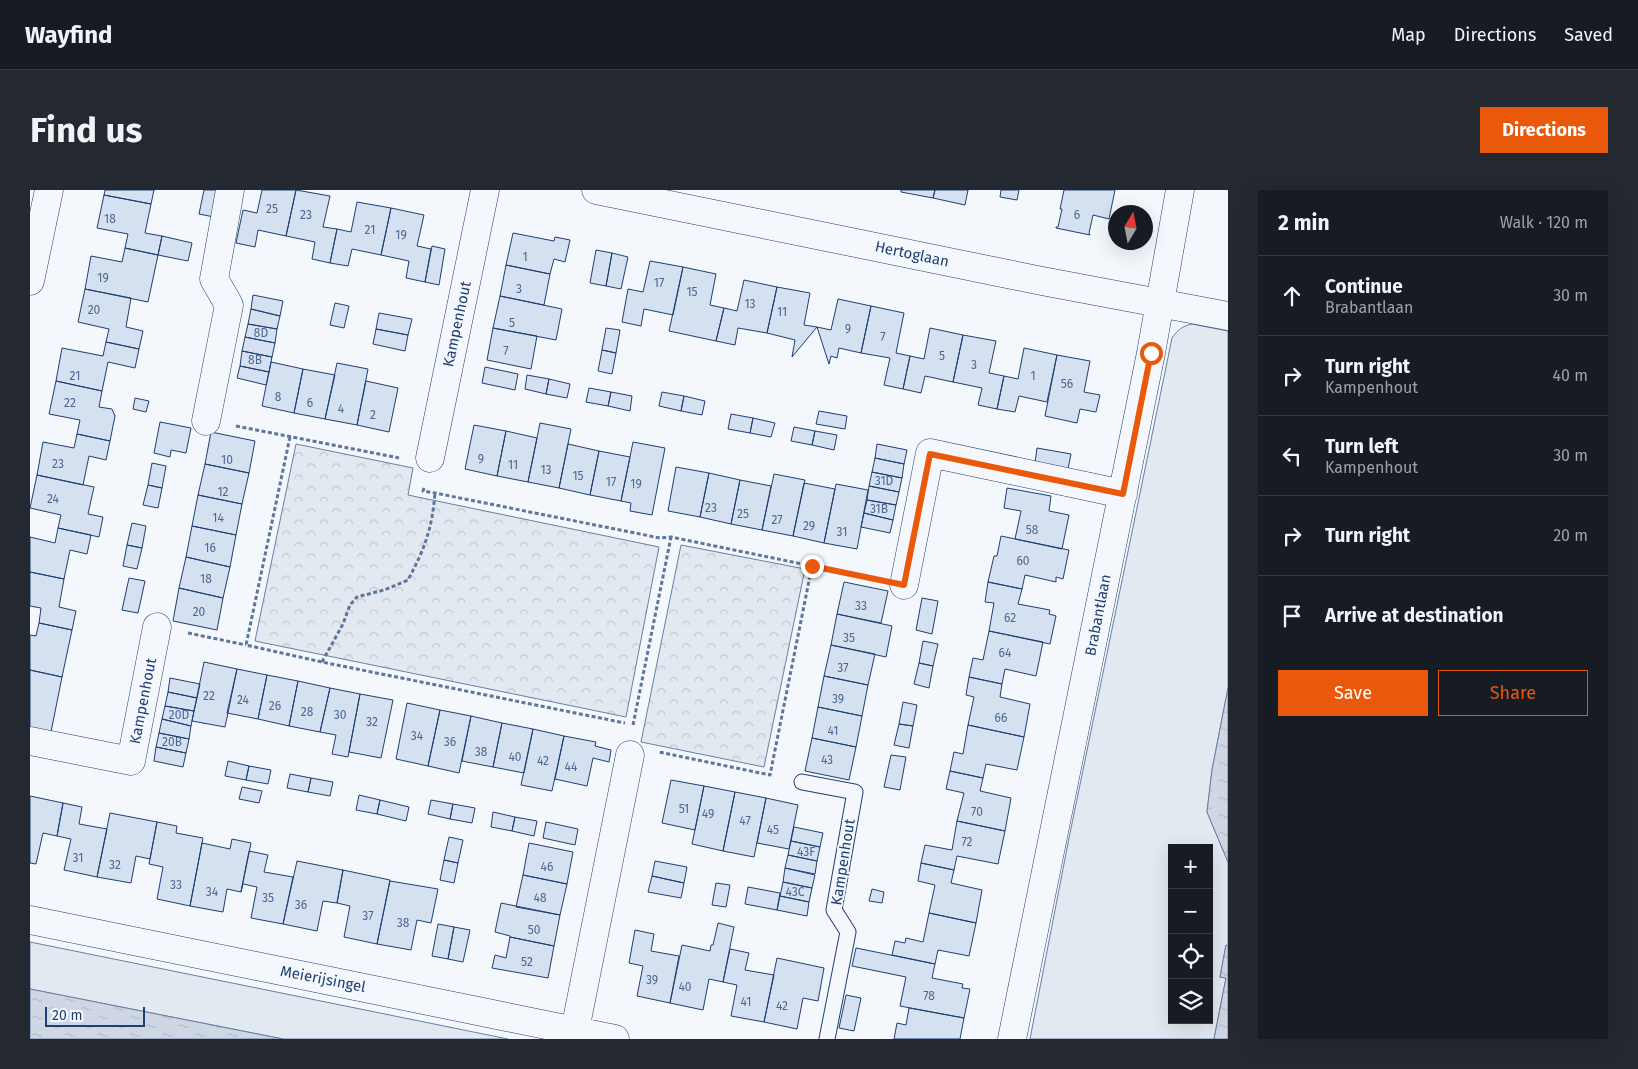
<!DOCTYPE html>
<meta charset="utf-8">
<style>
body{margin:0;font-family:"Fira Sans",sans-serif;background:#242831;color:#f1f3f6}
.controls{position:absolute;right:15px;bottom:15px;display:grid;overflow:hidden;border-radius:0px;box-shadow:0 5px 20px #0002}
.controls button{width:45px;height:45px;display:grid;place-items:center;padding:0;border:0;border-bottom:1px solid #363941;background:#171b24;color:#f1f3f6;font:25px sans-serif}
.compass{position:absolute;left:1078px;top:15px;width:45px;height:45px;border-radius:50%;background:#171b24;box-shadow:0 5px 20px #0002;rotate:10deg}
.scale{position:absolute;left:15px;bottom:12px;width:100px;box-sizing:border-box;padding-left:5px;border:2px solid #1d3f73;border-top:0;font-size:14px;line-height:18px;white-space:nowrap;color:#1d3f73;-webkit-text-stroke:4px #f4f7fb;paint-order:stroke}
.stop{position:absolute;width:15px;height:15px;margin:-11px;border:4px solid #ea580c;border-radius:50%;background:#fff}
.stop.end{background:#ea580c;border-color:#fff;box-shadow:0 1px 5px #0008}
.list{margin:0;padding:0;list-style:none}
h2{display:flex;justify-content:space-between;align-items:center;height:65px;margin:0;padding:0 20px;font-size:21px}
h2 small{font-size:16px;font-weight:400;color:#9ea1a6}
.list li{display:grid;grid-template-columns:32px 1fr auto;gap:15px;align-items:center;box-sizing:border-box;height:80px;padding:0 20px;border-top:1px solid #363941}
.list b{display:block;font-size:19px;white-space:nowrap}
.list p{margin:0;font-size:16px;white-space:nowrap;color:#9ea1a6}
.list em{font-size:16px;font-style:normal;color:#9ea1a6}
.actions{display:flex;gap:10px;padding:15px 20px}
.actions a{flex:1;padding:11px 0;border:1px solid #ea580c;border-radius:0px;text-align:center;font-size:18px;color:#ea580c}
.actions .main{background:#ea580c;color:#fff}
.icon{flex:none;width:28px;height:28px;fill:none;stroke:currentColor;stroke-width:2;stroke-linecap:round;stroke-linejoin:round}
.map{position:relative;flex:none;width:1198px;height:849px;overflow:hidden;border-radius:0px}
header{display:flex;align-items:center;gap:30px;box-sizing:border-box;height:70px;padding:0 25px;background:#171b24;border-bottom:1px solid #363941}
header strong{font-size:24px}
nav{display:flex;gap:28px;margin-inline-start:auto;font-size:18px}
.intro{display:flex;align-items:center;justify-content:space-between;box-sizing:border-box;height:120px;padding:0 30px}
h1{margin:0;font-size:35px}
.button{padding:12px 22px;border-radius:0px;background:#ea580c;color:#fff;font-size:18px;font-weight:700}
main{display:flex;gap:30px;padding:0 30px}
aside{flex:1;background:#171b24;border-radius:0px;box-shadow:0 5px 20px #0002}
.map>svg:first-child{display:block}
.green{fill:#e3e9f0;stroke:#687fa3;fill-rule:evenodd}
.park{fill:url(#park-crowns);stroke:#687fa3}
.water{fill:url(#water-ripples);stroke:#687fa3}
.building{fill:#d5e0f0;stroke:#1d3f73}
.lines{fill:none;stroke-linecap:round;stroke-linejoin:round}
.service-casing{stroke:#1d3f73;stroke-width:17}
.minor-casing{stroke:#1d3f73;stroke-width:29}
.tertiary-casing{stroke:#1d3f73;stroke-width:29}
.path{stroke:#5e769c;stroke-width:3;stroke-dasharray:4 2.5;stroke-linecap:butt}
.service{stroke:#f4f7fb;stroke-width:15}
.minor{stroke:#f4f7fb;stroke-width:28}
.tertiary{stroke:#f4f7fb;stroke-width:28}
.route{stroke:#ea580c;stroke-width:6}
.labels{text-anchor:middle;stroke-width:4;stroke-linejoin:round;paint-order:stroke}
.number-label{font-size:12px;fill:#4b6792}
.street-label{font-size:15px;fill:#1d3f73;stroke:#f4f7fb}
</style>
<header>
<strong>Wayfind</strong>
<nav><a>Map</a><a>Directions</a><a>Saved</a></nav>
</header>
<div class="intro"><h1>Find us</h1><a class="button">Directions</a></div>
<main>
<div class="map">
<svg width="1198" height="849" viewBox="0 0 1198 849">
<defs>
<pattern id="park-crowns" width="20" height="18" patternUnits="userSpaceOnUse" patternTransform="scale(1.25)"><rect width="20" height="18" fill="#e3e9f0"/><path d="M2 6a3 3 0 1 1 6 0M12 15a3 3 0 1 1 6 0" fill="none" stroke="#c2c9d1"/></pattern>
<pattern id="water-ripples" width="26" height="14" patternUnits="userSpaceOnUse" patternTransform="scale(1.25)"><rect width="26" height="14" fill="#cfd7e4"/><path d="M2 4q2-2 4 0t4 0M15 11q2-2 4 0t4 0" fill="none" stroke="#b1bac7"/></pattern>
</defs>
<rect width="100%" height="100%" fill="#f4f7fb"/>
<path class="green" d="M1162,134L1198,141V498L1182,580L1177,622L1198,672V756L1196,755L1190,787L1196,788L1184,849H1000L1039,648L1142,148C1148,140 1152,136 1162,134ZM1142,658H1179V830H1142Z
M0,752L478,849H253L0,799Z"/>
<path class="park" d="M266,254L383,278L378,305L629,357L596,527L225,451Z
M651,355L775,379L734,577L611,552Z"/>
<path class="water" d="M1198,498V672L1177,622L1182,580Z
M1196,755L1198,756V849H1184L1196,788L1190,787Z
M0,799L253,849H0Z"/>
<path class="building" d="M75,0H124L121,14L74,5Z
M174,0H190L184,27L169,24Z
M232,0H266L256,46L228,40L225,57L206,53L213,20L227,23Z
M266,0L300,6L293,37L307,39L300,73L282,69L285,52L256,46Z
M871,0H905L903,8L871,2Z
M905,0H938L935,15L903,8Z
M971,0H989L987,10L970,7Z
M1034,0H1085L1079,29L1063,25L1059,43L1060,45L1026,38V37H1028L1032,19H1030Z
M74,5L121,14L115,43L132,46L128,65L95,58L98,44L67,38Z
M327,12L361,18L351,65L322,59L318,76L300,73L307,39L321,42Z
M361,18L394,25L387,56L401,59L395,92L376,88L379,71L351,65Z
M483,43L524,51L525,47L540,50L535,72L524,69L520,84L476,75Z
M132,46L162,53L158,71L128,65Z
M402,56L415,59L409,95L395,92Z
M95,58L128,65L118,112L55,99L61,66L92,72Z
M566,60L582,63L576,96L560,93Z
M582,63L598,67L591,99L576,96Z
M620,71L653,77L643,125L614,119L611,136L592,132L598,99L613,102Z
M476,75L520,84L514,115L470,106Z
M653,77L686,84L680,115L694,118L686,151L639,141Z
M714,90L747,97L737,143L708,138L705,155L686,151L694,118L707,121Z
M747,97L780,103L774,135L787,137L762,167L765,150L737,143Z
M55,99L101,108L96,137L113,141L109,159L76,152L79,139L48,132Z
M223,105L253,111L250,126L221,119Z
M470,106L532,119L526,150L463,138Z
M808,109L841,116L831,163L809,158L807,168L801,166L799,174L787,137L801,140Z
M305,113L319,116L314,138L300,135Z
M841,116L874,123L866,163L880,166L873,199L854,195L860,168L831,163Z
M221,119L250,126L247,139L218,134Z
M349,123L382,129L378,145L346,139Z
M218,134L247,139L245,153L215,147Z
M463,138L507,146L501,179L457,170Z
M576,138L590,140L586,163L572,160Z
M900,138L933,145L923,192L895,186L891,203L873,199L880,166L894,169Z
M346,139L378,145L375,161L343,154Z
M933,145L966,151L959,183L974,186L967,219L948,215L952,198L923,192Z
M215,147L245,153L242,167L212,161Z
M76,152L109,159L105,178L78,172L72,201L26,191L32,158L73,166Z
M994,158L1027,165L1017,212L989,206L985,222L967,219L974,186L988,189Z
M572,160L586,163L582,184L568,181Z
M212,161L242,167L239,182L210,176Z
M1027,165L1060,171L1054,202L1070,205L1066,222L1050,219L1047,233L1015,226Z
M241,172L273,179L264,223L232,216Z
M307,173L338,179L327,235L295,229Z
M210,176L239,182L236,195L207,188Z
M455,177L488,184L485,200L452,193Z
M273,179L305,185L295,229L264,223Z
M497,185L519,189L516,204L495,199Z
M519,189L540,194L537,208L516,204Z
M26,191L72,201L69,217L82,219L85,226L80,251L47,244L50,230L19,224Z
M336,191L368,198L359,242L327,235Z
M559,198L581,202L578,216L556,212Z
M581,202L602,206L600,221L578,216Z
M632,202L654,206L651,221L629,216Z
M654,206L675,211L672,225L651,221Z
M105,208L119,211L116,222L103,219Z
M789,221L817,226L815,239L786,234Z
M701,224L723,228L720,243L698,239Z
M723,228L745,233L741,247L720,243Z
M130,232L161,238L156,263L141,260L140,267L124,263Z
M510,233L541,239L529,298L498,292Z
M444,235L476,241L467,286L435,279Z
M764,237L785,241L782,255L761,251Z
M476,241L507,248L498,292L467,286Z
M785,241L807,245L804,260L782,255Z
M181,242L225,251L219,283L175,274Z
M47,244L80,251L76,270L59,266L53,295L7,285L13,252L44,258Z
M603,252L635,258L622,325L600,321L601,313L591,311Z
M538,254L569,261L560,305L529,298Z
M847,254L877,260L874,274L845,268Z
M1007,258L1041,264L1038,279L1005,273Z
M569,261L600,267L591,311L560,305Z
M845,268L874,274L872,288L842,282Z
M122,273L136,276L132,298L118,295Z
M175,274L219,283L212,314L168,305Z
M646,277L679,283L670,327L638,321Z
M842,282L872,288L869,302L839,296Z
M679,283L710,290L701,334L670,327Z
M744,284L775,290L763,346L732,340Z
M7,285L64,297L58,324L73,327L69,347L28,338L31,325L0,318Z
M710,290L741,296L732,340L701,334Z
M774,293L805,299L794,353L763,346Z
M806,294L838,300L827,359L794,353Z
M118,295L132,298L128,318L113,315Z
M839,296L869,302L866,315L837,310Z
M977,298L1021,306L1019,321L1039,325L1032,359L985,349L991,321L974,318Z
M168,305L212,314L206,345L162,336Z
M837,310L866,315L863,330L834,323Z
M834,323L863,330L860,343L831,337Z
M102,333L116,336L112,358L97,355Z
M162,336L206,345L200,377L156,367Z
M28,338L61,345L57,364L40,360L34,389L0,382V347L25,353Z
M971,346L1039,360L1033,389L1026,387V392L995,385L992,399L958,392L964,366H967Z
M97,355L112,358L107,379L93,376Z
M156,367L200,377L193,408L149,398Z
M0,382L34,389L29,417L46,421L42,440L9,433L11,418L0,416Z
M99,388L115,391L108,423L92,420Z
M814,392L858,401L851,433L807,424Z
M958,392L992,399L988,414L1020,420L1019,424L1026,426L1020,454L959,441L964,413L955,412Z
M149,398L193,408L187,440L143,431Z
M892,408L908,411L902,444L886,440Z
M807,424L862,436L856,467L801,455Z
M9,433L42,440L32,487L0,480V445L6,446Z
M959,441L1013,452L1006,486L975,479L972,494L939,487L943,468L953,470Z
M893,451L908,454L903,476L889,473Z
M801,455L845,464L838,495L794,486Z
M174,472L207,479L195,537L162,531Z
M889,473L903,476L899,498L884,494Z
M207,479L237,485L228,529L197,523Z
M0,480L32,487L21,542L0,539Z
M237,485L268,491L259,536L228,529Z
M794,486L838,495L832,526L788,517Z
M939,487L972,494L970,507L1000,514L994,547L938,535L944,507L936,505Z
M140,488L170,494L167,508L138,502Z
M268,491L300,498L290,542L259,536Z
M300,498L330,504L318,567L302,564L306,545L290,542Z
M138,502L167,508L164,521L135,516Z
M330,504L363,510L351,568L319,562Z
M873,512L887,515L883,536L869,534Z
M377,513L410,520L398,576L366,569Z
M135,516L164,521L161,536L132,529Z
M788,517L832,526L826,557L782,548Z
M410,520L441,526L429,583L398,576Z
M441,526L472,533L463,577L432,571Z
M132,529L161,536L159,549L129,543Z
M472,533L503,539L494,583L463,577Z
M869,534L883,536L879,558L864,555Z
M938,535L994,547L987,580L956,574L953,588L920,581L924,562L933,564Z
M503,539L534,546L522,601L491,595Z
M129,543L159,549L156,563L126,557Z
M534,546L566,552L565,556L581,560L579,572L563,568L557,596L525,589Z
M782,548L826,557L819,590L775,581Z
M126,557L156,563L153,577L124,571Z
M861,565L876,567L870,600L854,597Z
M198,571L219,576L216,590L195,586Z
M219,576L241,580L238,594L216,590Z
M920,581L953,588L950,601L981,608L975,641L927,631L934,603L916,599Z
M260,584L281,588L278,602L257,598Z
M281,588L303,592L300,606L278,602Z
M641,590L674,596L665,640L632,633Z
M674,596L705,602L693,661L662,654Z
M212,597L232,601L229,613L209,609Z
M705,602L736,608L724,667L693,661Z
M329,605L350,610L347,624L326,620Z
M0,606L33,613L27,646L13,643L6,674L0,673Z
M736,608L768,615L759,659L727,653Z
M350,610L379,617L376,631L347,624Z
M401,610L423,614L420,629L398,624Z
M33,613L52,617L49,634L77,639L67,687L34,680L41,649L27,646Z
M423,614L445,618L442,633L420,629Z
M463,622L485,627L482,641L461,637Z
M80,623L127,632L120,669L106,666L101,693L67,687Z
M485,627L507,631L504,646L482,641Z
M927,631L975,641L968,674L927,666L924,680L891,673L895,655L922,660Z
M127,632L147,636L146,643L173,648L160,716L127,709L133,677L119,674Z
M516,632L548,639L545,655L513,648Z
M764,637L793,643L790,657L761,651Z
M419,647L433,650L428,673L414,670Z
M202,649L221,653L211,702L197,699L193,722L160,716L172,653L200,659Z
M761,651L790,657L787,671L758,665Z
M499,653L543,662L537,694L493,685Z
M219,661L238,665L234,682L263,687L253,734L221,728L227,697L213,694L211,702Z
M758,665L787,671L785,684L755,678Z
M414,670L428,673L424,693L410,690Z
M267,671L313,680L307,713L293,711L287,741L253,734Z
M625,671L657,677L654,693L622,686Z
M891,673L924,680L921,693L952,700L946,733L899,723L905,695L888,691Z
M755,678L785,685L782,698L753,692Z
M313,680L360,690L347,754L314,747L320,716L307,713Z
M493,685L537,694L530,725L486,717Z
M622,686L654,693L651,708L618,702Z
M360,691L408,699L401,733L387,730L381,760L347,754Z
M753,692L782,698L779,712L750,706Z
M686,693L700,695L696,717L682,715Z
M718,697L750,703L747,720L715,714Z
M842,699L854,702L852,713L839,711Z
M750,706L779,712L777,726L747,720Z
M471,713L530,725L524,756L480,747V746L465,742Z
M899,723L946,733L939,766L908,760L905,774L862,765L865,751L875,753L876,748L893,752Z
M688,733L704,737L693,792L679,789L673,820L640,813L652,755L680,761L681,755H683Z
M408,734L424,737L418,769L402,766Z
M424,737L440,740L433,772L418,769Z
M605,740L624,744L621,761L649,766L640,813L607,806L613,776L599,773Z
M480,747L524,756L518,788L462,778L465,765L476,768Z
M826,758L905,774L902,788L933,794L932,798L940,799L934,828L870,816L876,787L822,776Z
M700,759L719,763L715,780L744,785L734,832L701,826L707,795L693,792Z
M747,768L794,778L788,811L773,808L767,839L734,832Z
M816,805L831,808L824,841L809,838Z
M879,818L934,828L930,849H864L867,833L876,835Z"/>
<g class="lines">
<defs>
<path id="service" d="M772,592L825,602L804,720L818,742L797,849"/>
<path id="minor" d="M0,91L19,0
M176,231L199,115L184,89L200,0
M400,268L455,0
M874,395L900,263L1093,304
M0,551L101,571L127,437
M0,730L585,849
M545,840L600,565
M982,849L1121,163L1150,0"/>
<path id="tertiary" d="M566,0L1012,91L1198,126"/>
</defs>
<use href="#service" class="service-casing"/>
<use href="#minor" class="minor-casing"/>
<use href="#tertiary" class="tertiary-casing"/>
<path class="path" d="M206,236L369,268
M260,247L216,455L292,472L595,533
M394,298L393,301L405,303L630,348L641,347L782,376L740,585L629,562
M782,376L845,389
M158,443L216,455
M292,472L313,434L320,415L327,407L354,400L378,390C395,358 402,339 405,303
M603,535L641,347"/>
<use href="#service" class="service"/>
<use href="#minor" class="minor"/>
<use href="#tertiary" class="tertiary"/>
</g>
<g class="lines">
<path class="route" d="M782,376L874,395L900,264L1093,304L1121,163"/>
</g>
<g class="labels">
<g class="number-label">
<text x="242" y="23">25</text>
<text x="276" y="29">23</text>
<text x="1047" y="29">6</text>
<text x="80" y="33">18</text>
<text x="340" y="44">21</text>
<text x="371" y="49">19</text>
<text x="495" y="71">1</text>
<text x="73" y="92">19</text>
<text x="629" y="97">17</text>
<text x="489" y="103">3</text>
<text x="662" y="106">15</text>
<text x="720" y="118">13</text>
<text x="64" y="124">20</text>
<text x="752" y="126">11</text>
<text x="482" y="137">5</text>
<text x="818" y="143">9</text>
<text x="231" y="147">8D</text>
<text x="853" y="151">7</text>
<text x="476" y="165">7</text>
<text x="912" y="170">5</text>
<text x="225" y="174">8B</text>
<text x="944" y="179">3</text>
<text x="45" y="190">21</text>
<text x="1003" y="190">1</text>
<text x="1037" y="198">56</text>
<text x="248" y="211">8</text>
<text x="40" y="217">22</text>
<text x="280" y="217">6</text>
<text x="311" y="223">4</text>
<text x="343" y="229">2</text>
<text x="451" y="273">9</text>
<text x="197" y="274">10</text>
<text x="28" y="278">23</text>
<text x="483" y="279">11</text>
<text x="516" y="284">13</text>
<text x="548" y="290">15</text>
<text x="854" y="295">31D</text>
<text x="581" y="296">17</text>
<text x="606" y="298">19</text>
<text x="193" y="306">12</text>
<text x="23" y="313">24</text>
<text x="681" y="322">23</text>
<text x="849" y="323">31B</text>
<text x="713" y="328">25</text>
<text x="188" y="332">14</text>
<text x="747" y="334">27</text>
<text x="779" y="340">29</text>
<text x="1002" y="344">58</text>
<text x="812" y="346">31</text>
<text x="180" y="362">16</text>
<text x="993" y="375">60</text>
<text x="176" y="393">18</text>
<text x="831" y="420">33</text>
<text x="169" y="426">20</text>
<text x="980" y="432">62</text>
<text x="819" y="452">35</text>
<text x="975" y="467">64</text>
<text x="813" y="482">37</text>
<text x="179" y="510">22</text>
<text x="808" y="513">39</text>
<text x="213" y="514">24</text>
<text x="245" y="520">26</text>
<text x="277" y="526">28</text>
<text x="149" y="529">20D</text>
<text x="310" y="529">30</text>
<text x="971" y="532">66</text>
<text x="342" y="536">32</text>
<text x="803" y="545">41</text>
<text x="387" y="550">34</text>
<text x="142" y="556">20B</text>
<text x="420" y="556">36</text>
<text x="451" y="566">38</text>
<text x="485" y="571">40</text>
<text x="797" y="574">43</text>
<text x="513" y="575">42</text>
<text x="541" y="581">44</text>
<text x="654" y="623">51</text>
<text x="947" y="626">70</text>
<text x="678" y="628">49</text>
<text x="715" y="635">47</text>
<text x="743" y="644">45</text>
<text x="937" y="656">72</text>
<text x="776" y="666">43F</text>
<text x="48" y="672">31</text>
<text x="85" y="679">32</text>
<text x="517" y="681">46</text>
<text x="146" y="699">33</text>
<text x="182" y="706">34</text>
<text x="765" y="706">43C</text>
<text x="238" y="712">35</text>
<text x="510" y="712">48</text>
<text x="271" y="719">36</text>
<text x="338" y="730">37</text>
<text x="373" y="737">38</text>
<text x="504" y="744">50</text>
<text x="497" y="776">52</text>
<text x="622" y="794">39</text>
<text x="655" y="801">40</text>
<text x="899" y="810">78</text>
<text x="716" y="816">41</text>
<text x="752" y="820">42</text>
</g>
<g class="street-label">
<text transform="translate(882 64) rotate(12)" y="5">Hertoglaan</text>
<text transform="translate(427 134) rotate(-78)" y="5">Kampenhout</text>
<text transform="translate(1068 425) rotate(-79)" y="5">Brabantlaan</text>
<text transform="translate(113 511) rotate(-79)" y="5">Kampenhout</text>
<text transform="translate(813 672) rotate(-81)" y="5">Kampenhout</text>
<text transform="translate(293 789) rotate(11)" y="5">Meierijsingel</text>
</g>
</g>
</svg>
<div class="controls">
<button>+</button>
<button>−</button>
<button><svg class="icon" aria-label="locate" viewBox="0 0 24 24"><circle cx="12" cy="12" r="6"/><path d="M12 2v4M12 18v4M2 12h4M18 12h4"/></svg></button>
<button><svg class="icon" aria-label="layers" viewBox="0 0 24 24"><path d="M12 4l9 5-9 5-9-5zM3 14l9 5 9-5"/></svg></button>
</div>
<svg class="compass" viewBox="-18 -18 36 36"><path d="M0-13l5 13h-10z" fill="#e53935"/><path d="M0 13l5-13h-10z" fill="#9ea1a6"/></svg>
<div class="scale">20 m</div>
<div class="stop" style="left:1121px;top:163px"></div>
<div class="stop end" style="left:782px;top:376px"></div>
</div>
<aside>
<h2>2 min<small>Walk · 120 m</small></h2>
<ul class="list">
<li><svg class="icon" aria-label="ahead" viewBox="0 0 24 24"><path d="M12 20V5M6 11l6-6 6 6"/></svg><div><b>Continue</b><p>Brabantlaan</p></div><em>30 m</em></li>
<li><svg class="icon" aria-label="right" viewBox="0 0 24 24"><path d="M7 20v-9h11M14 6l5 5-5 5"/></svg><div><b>Turn right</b><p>Kampenhout</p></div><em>40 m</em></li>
<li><svg class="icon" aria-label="left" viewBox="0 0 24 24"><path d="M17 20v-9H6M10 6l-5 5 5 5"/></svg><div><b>Turn left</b><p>Kampenhout</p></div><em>30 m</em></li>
<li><svg class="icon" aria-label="right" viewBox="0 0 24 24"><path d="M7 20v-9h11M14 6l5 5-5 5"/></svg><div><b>Turn right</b></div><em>20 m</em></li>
<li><svg class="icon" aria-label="arrive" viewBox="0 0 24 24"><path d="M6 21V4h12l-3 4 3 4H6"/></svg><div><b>Arrive at destination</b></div></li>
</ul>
<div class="actions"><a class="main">Save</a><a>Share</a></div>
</aside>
</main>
